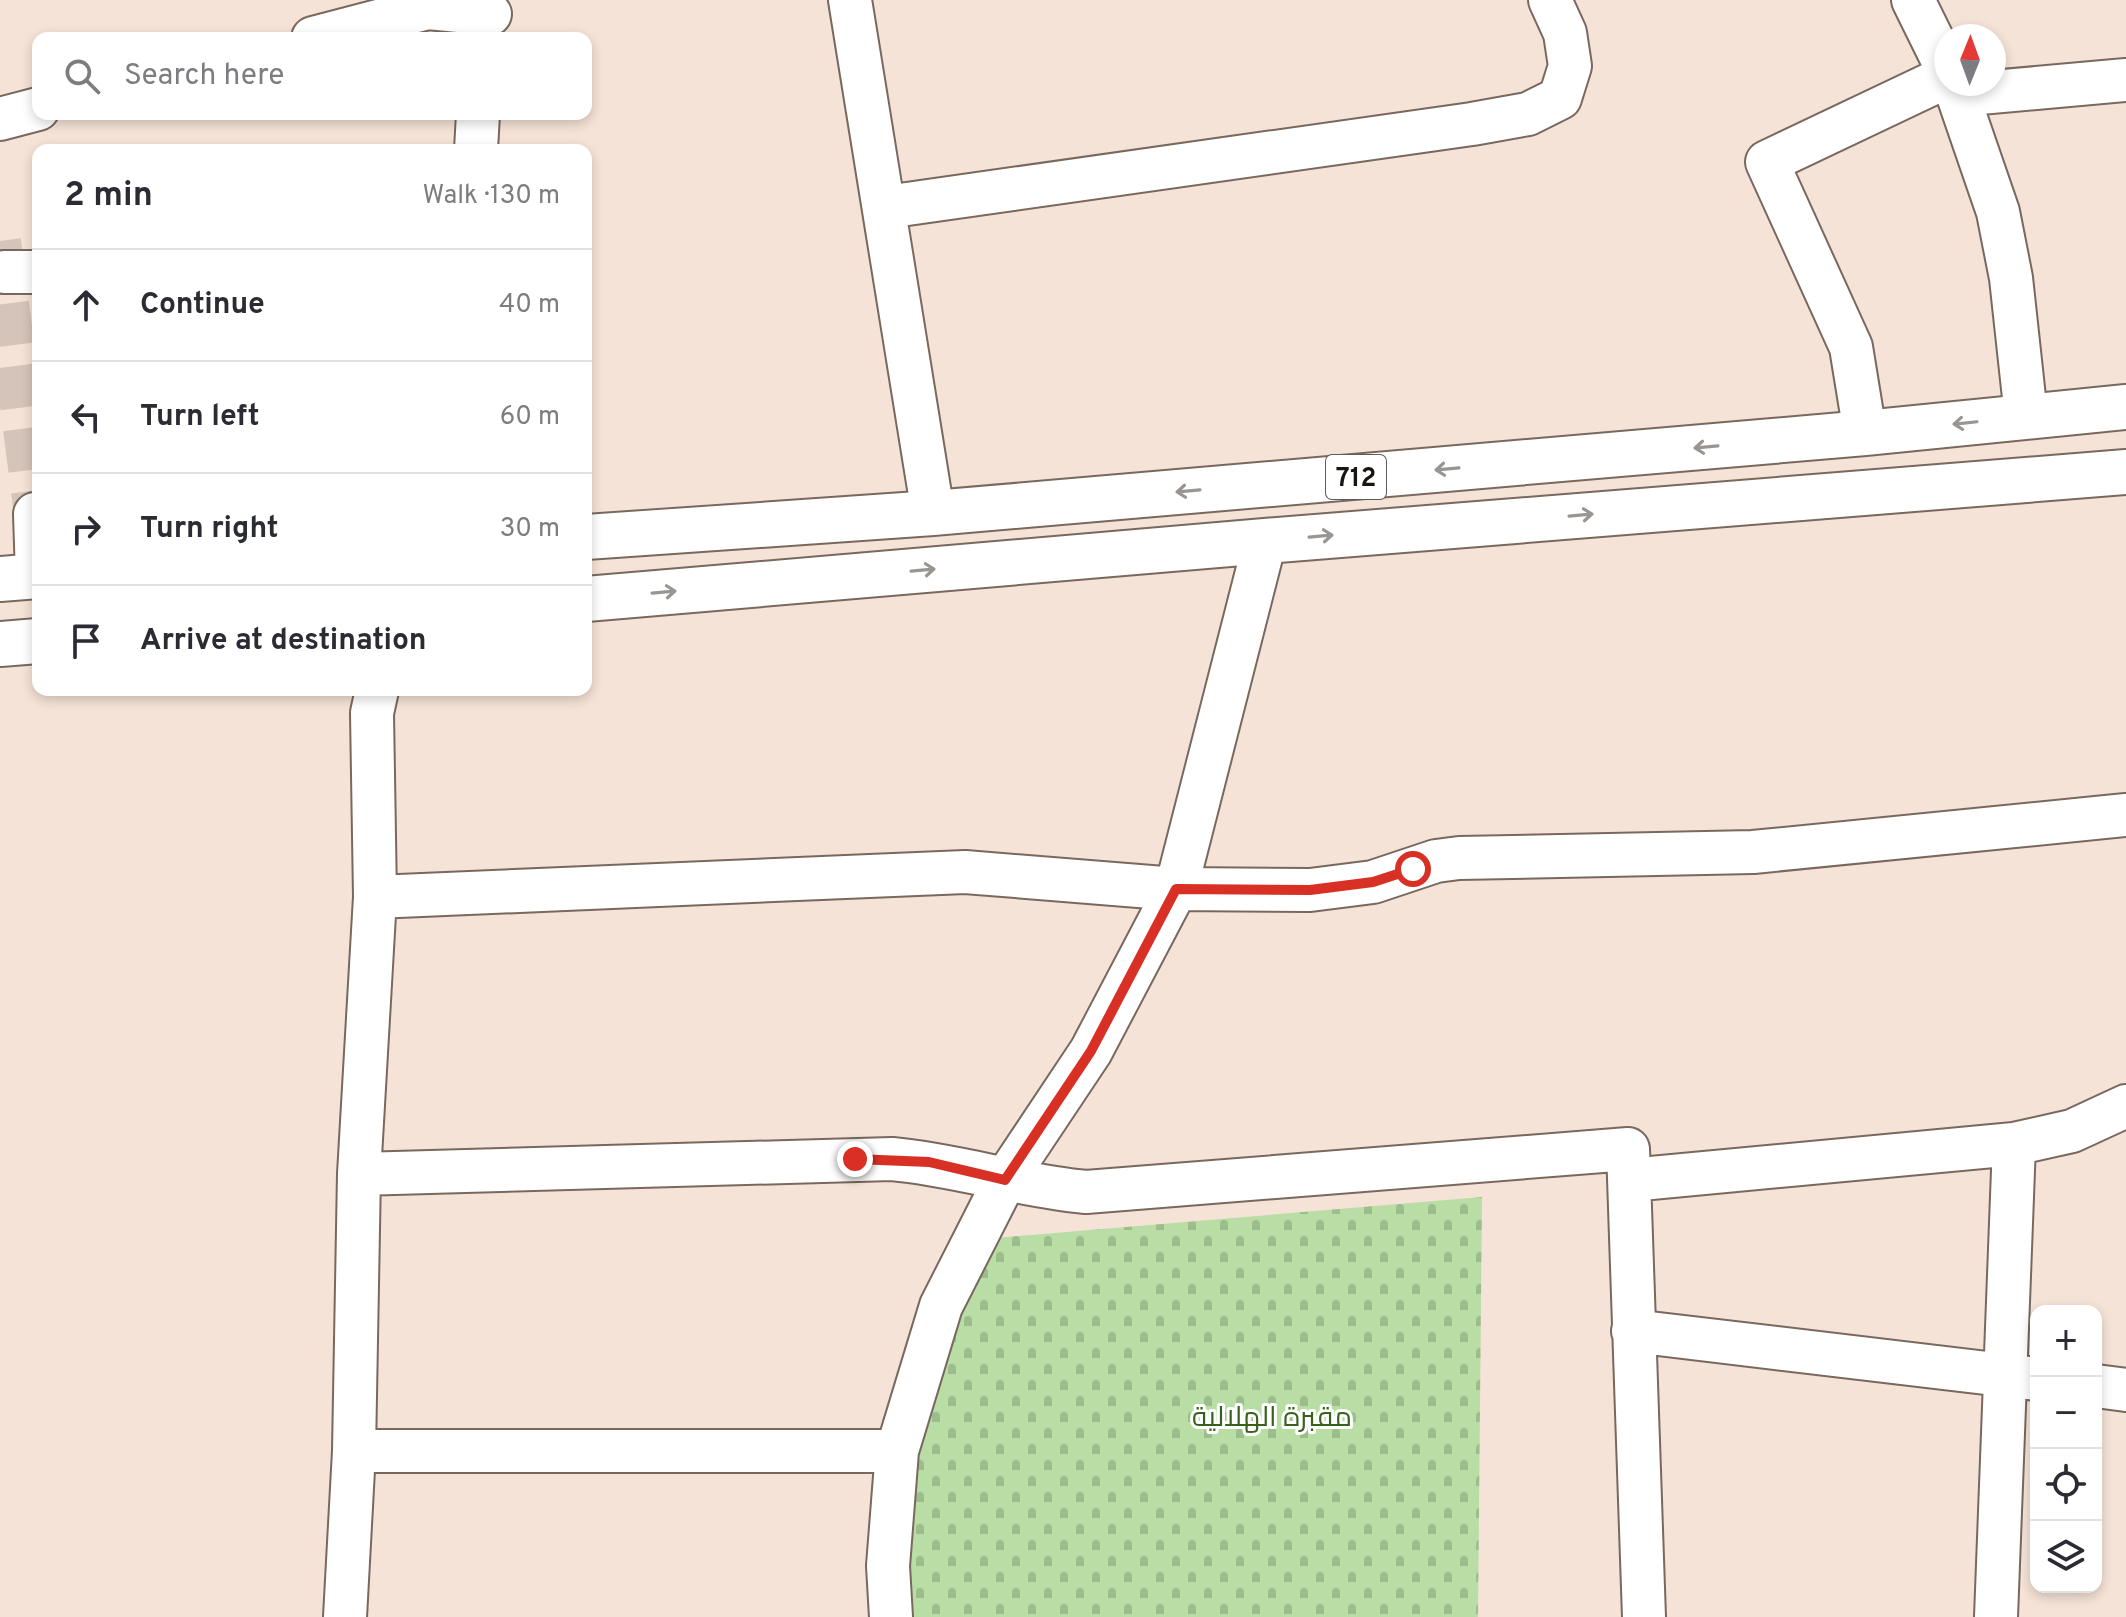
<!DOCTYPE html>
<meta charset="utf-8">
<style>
body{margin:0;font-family:Overpass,Cairo,sans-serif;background:#f7f7f7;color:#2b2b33}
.controls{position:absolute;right:24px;bottom:24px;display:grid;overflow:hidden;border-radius:16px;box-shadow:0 4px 12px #0003}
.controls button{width:72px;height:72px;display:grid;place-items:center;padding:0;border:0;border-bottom:2px solid #e1e1e2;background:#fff;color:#2b2b33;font:40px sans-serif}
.compass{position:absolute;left:1934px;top:24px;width:72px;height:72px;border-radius:50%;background:#fff;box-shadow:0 4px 12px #0003;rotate:1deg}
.stop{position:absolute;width:24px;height:24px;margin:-18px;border:6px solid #d93025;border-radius:50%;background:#fff}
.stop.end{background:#d93025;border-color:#fff;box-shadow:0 2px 8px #0008}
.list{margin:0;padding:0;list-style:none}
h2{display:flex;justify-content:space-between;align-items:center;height:104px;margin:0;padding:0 32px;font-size:34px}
h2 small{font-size:26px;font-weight:400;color:#7c7c81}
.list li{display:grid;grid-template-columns:52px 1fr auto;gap:24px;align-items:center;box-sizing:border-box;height:112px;padding:0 32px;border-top:2px solid #e1e1e2}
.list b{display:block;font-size:30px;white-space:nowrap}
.list em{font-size:26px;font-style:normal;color:#7c7c81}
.icon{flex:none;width:44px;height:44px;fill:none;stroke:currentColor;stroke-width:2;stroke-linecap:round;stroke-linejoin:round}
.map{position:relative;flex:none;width:2126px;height:1617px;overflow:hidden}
.search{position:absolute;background:#fff;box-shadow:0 4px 12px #0003;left:32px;top:32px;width:560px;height:88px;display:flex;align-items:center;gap:20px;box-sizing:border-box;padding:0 28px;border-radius:16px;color:#7c7c81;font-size:30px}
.panel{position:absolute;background:#fff;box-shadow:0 4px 12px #0003;left:32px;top:144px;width:560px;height:552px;border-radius:16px}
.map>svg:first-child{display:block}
.cemetery{fill:url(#cemetery-stones)}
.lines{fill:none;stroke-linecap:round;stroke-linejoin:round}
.street-tunnel{stroke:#d5c4b9;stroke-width:42;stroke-dasharray:42 21;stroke-linecap:butt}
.street-casing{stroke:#79685e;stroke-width:46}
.primary-casing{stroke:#79685e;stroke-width:48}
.street{stroke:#fff;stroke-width:42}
.primary{stroke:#fff;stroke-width:44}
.oneway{stroke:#989593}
.route{stroke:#d93025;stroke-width:10}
.labels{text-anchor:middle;stroke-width:6;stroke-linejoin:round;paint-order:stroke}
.shield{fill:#fff;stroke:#5f5a58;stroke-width:2}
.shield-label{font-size:26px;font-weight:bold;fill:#1b1410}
.park-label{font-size:28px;fill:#38621b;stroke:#fff}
</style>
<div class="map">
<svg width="2126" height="1617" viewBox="0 0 2126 1617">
<defs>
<pattern id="cemetery-stones" width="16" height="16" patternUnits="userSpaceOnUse" patternTransform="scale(2)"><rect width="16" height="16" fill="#b8dda5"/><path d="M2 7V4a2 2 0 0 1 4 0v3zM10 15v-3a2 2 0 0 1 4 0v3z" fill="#9ebd8d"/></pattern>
</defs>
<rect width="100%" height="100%" fill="#f6e3d7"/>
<path class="cemetery" d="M1482,1197L1478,1617H903L897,1528L982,1239Z"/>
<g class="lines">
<path class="street-tunnel" d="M0,241L35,514"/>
<defs>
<path id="street" d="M850,0L933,513
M1913,0L1946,67
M313,38L428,8L490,14
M1954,84L1998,212L2011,278L2026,416
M1958,95L2126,80
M0,119L38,109
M476,150L478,114
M886,207L1472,124L1528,114L1560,98L1570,66L1565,33L1550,0
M4,272H38
M1865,433L1851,347L1767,162L1946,77
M35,514L37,576
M375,897L965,872L1176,889L1310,890L1373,882L1436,861L1459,858L1753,852L2126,815
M359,1174L892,1159C958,1165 1020,1186 1086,1192L1628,1149L1644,1617
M1630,1180L2014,1144L2072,1131L2126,1106
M1633,1331L2036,1379
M2096,1386L2126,1390
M354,1451H897
M345,1617L354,1451L359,1174L375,897L372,713L377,690
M891,1617L888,1566L897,1451L941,1306L1005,1180L1091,1051L1176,889L1265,541
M1996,1617L2014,1144"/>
<path id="primary" d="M586,537L933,513L1865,433L2126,407
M0,579L38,576
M586,599L1265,541L2126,472
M0,644L38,641"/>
</defs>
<use href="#street" class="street-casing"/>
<use href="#primary" class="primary-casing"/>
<use href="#street" class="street"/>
<use href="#primary" class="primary"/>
</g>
<defs><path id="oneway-shaft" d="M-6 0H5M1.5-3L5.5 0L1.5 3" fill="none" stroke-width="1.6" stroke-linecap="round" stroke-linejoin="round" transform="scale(2)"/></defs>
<g class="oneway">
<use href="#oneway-shaft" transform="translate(1965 423) rotate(174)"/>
<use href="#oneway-shaft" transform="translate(1706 447) rotate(175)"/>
<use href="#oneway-shaft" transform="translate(1447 469) rotate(175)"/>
<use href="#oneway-shaft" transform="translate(1188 491) rotate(175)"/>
<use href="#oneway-shaft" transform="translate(1581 515) rotate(-5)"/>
<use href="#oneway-shaft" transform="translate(1321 536) rotate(-5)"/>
<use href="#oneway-shaft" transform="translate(923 570) rotate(-5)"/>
<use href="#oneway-shaft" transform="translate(664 592) rotate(-5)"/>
</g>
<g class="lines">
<path class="route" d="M855,1159L929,1162L1005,1180L1091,1051L1176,889L1310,890L1373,882L1413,869"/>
</g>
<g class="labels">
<rect class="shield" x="1326" y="455" width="60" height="44" rx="6"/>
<g class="shield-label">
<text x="1356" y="486">712</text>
</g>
<g class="park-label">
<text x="1272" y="1426">مقبرة الهلالية</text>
</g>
</g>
</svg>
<div class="controls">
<button>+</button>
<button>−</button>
<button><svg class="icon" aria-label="locate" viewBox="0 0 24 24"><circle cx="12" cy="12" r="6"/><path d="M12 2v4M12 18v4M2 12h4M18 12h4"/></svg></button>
<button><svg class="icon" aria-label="layers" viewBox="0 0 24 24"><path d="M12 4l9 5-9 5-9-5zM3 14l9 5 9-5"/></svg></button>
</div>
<svg class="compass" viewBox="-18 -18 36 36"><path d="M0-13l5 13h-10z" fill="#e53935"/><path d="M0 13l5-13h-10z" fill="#7c7c81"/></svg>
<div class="stop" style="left:1413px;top:869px"></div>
<div class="stop end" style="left:855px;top:1159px"></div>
<div class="search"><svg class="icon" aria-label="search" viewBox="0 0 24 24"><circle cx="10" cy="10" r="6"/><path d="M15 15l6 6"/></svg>Search here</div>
<section class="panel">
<h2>2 min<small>Walk · 130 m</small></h2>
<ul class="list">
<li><svg class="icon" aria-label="ahead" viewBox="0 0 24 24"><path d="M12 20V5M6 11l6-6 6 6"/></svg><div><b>Continue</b></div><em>40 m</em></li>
<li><svg class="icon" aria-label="left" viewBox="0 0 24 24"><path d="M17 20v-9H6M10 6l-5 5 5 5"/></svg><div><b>Turn left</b></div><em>60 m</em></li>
<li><svg class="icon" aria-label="right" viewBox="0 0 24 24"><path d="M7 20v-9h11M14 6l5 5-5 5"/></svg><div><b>Turn right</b></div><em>30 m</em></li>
<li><svg class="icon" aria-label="arrive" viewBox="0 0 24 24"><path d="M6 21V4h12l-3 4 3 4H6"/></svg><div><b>Arrive at destination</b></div></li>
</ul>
</section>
</div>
